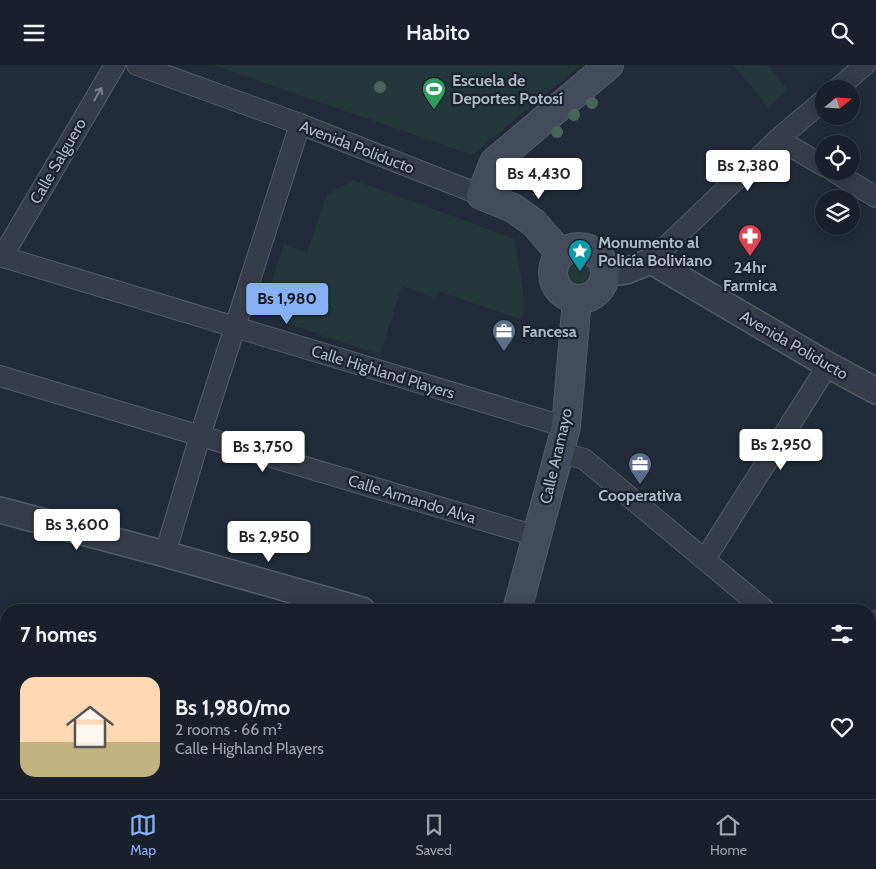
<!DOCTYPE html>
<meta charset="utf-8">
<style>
body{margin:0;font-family:Cabin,sans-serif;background:#232833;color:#f1f3f6;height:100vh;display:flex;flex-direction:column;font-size:19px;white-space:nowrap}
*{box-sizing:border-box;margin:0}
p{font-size:16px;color:#9fa3a9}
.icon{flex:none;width:28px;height:28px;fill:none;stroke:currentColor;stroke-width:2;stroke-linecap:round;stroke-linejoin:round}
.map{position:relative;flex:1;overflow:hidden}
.drawer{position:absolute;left:0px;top:539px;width:876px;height:196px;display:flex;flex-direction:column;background:#1a202b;border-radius:20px 20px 0 0;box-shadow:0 2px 12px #0003,0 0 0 1px #383e47}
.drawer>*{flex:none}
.needle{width:32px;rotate:72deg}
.fabs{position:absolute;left:815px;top:15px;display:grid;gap:10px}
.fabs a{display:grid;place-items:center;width:45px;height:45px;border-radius:50%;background:#1a202b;box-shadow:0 2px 12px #0003,0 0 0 1px #383e47;font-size:25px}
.price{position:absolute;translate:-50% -42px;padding:0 11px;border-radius:5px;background:#fff;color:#222;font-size:16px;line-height:32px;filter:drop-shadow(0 1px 2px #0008)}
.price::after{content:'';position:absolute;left:50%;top:30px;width:15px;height:11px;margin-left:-8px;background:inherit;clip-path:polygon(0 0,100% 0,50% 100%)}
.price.active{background:#87aff4;color:#111}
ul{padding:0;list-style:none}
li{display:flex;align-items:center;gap:15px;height:125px;padding:0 20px}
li+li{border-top:1px solid #383e47}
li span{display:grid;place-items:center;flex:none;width:140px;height:100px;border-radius:15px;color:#555}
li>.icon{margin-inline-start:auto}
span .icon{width:60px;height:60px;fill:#fffc;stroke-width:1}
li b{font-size:21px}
h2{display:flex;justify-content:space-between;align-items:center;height:60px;padding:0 20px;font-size:21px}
header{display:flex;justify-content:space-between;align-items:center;height:65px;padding:0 20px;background:#1a202b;font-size:22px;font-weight:600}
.tabs{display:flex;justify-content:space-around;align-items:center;height:70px;border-top:1px solid #383e47;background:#1a202b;font-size:14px;color:#9fa3a9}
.tabs a{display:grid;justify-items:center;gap:2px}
.tabs .active{color:#87aff4}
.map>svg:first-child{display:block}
.green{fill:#24373a}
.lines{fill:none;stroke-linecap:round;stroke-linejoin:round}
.minor-casing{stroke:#535b67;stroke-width:22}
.tertiary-casing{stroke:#535b67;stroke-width:28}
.secondary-casing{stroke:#535b67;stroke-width:30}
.minor{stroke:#363d49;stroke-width:20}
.tertiary{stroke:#363d49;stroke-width:25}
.secondary{stroke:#444c5c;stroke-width:28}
.rail-casing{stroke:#586170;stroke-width:5.5}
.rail{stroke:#1b222e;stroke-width:4;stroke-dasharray:11;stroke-linecap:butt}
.tree{fill:#486559}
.oneway{stroke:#79818d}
.labels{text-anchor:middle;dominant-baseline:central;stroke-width:4.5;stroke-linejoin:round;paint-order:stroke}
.poi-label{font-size:16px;font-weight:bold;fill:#b0b8c5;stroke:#1b222e;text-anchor:start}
.street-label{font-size:16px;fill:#b0b8c5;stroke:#1b222e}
</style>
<header><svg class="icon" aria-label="menu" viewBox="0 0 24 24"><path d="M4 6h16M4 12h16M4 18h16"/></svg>Habito<svg class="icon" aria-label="search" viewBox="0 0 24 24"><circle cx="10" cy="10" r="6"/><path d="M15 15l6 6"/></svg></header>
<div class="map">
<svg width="876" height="734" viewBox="0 0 876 734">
<rect width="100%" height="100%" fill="#222b39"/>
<g class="green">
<path d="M213 0H581L472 90Z"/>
<path d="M733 0H767L788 25 768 42Z"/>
<path d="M354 115 515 174 525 240 522 255 438 226 436 233 402 221 380 290 284 257 269 224 284 179 307 187 327 129Z"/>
<circle cx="579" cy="207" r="16"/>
</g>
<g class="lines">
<g class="minor-casing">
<g id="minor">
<path d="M137 0 300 59 481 130"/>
<path d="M837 24 865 0"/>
<path d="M778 74 824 101"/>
<path d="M833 106 876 132"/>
<path d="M0 191 566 362"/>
<path d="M2 192 115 0"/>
<path d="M651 196 778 74 824 35"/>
<path d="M0 311 536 471"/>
<path d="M559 387 584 394 765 545"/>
<path d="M165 489 200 371 300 59"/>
<path d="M705 494 828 300"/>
<path d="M870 569 876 556"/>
<path d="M870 632 876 637"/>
<path d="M743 729 749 734"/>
<path d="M795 734 798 729"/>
</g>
</g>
<g class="tertiary-casing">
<g id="tertiary">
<path d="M605 209 626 206 651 196 828 300 876 326"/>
<path d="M0 445 165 489 362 545"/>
</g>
</g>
<g class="secondary-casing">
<g id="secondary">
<circle cx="579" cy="208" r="26"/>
<path d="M561 189 534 158 513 143 481 130 494 97 609 0"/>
<path d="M517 545 566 362 577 234"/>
<path d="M466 734 468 729"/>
</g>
</g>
<use href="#minor" class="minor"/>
<use href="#tertiary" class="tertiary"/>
<use href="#secondary" class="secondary"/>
<g class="rail-casing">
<g id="rail">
<path d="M0 592 6 594"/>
<path d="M509 729 527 734"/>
</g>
</g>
<use href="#rail" class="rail"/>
</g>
<g class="tree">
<circle cx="380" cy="22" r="6"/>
<circle cx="592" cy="38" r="6"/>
<circle cx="574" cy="50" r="6"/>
<circle cx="557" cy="67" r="6"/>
</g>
<defs><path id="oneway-shaft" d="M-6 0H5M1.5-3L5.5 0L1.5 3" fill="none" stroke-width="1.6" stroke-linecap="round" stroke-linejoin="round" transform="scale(1.25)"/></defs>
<use class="oneway" href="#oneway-shaft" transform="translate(98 29) rotate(-60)"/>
<defs>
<g id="stadium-pin" transform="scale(1.25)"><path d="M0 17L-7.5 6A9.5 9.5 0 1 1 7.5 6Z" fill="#2e9e5b" stroke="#1b222e"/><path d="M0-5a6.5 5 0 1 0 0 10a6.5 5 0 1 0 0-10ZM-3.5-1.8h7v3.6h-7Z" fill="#fff"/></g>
<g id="pharmacy-pin" transform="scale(1.25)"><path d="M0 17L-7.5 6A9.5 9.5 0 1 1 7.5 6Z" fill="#e0444e" stroke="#1b222e"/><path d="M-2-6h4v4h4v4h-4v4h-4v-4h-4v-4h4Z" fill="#fff"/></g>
<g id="sight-pin" transform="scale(1.25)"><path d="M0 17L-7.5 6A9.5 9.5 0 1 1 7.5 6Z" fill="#0f9aa8" stroke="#1b222e"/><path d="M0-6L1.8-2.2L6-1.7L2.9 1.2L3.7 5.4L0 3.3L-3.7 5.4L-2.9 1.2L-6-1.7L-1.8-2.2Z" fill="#fff"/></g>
<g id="office-pin" transform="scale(1.25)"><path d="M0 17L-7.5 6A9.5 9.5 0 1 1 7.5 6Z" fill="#5c6f8a" stroke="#1b222e"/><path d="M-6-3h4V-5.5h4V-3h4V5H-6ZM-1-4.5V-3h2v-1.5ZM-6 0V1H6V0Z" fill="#fff"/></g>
</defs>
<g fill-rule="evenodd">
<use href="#stadium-pin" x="434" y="24"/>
<use href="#pharmacy-pin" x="750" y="171"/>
<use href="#sight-pin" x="580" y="186"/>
<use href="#office-pin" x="504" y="266"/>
<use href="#office-pin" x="640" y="399"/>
</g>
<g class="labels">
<g class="poi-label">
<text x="452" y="15">Escuela de<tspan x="452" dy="18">Deportes Potosí</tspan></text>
<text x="598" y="177">Monumento al<tspan x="598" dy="18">Policía Boliviano</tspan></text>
<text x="750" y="202" text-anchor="middle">24hr<tspan x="750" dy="18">Farmica</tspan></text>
<text x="522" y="266">Fancesa</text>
<text x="640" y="430" text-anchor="middle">Cooperativa</text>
</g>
<g class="street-label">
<text transform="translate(357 82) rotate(21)">Avenida Poliducto</text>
<text transform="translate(58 96) rotate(-60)">Calle Salguero</text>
<text transform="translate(794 280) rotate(30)">Avenida Poliducto</text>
<text transform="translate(383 307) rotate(17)">Calle Highland Players</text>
<text transform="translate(556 391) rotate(-77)">Calle Aramayo</text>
<text transform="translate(412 434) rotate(17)">Calle Armando Alva</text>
</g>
</g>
</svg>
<div class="fabs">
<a><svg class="needle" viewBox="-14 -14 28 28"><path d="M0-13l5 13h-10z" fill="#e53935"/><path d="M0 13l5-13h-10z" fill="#9fa3a9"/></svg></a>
<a><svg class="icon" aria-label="locate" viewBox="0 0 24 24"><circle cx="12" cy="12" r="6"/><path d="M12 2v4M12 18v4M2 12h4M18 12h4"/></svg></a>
<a><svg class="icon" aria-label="layers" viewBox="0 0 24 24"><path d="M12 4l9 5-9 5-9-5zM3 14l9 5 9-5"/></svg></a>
</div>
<b class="price" style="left:748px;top:127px">Bs 2,380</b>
<b class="price" style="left:539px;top:135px">Bs 4,430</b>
<b class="price active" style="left:287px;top:260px">Bs 1,980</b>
<b class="price" style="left:781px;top:406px">Bs 2,950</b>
<b class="price" style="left:263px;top:408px">Bs 3,750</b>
<b class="price" style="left:77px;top:486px">Bs 3,600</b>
<b class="price" style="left:269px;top:498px">Bs 2,950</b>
<section class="drawer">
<h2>7 homes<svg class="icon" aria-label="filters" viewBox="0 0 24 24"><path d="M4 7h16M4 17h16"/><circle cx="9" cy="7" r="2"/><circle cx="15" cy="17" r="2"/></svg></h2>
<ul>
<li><span style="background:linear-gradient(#ffd9b3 65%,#c2b280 0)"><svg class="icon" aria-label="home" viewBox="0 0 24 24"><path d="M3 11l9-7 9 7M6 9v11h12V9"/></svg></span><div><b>Bs 1,980/mo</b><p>2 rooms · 66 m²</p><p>Calle Highland Players</p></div><svg class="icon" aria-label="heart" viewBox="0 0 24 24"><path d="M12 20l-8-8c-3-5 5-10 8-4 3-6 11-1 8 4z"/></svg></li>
</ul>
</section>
</div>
<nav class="tabs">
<a class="active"><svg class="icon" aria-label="map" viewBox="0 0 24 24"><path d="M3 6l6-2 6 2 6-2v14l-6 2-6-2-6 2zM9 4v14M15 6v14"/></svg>Map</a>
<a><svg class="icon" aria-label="saved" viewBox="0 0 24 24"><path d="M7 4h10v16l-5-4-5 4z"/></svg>Saved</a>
<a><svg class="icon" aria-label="home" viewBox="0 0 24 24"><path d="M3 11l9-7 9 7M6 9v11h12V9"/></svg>Home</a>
</nav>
